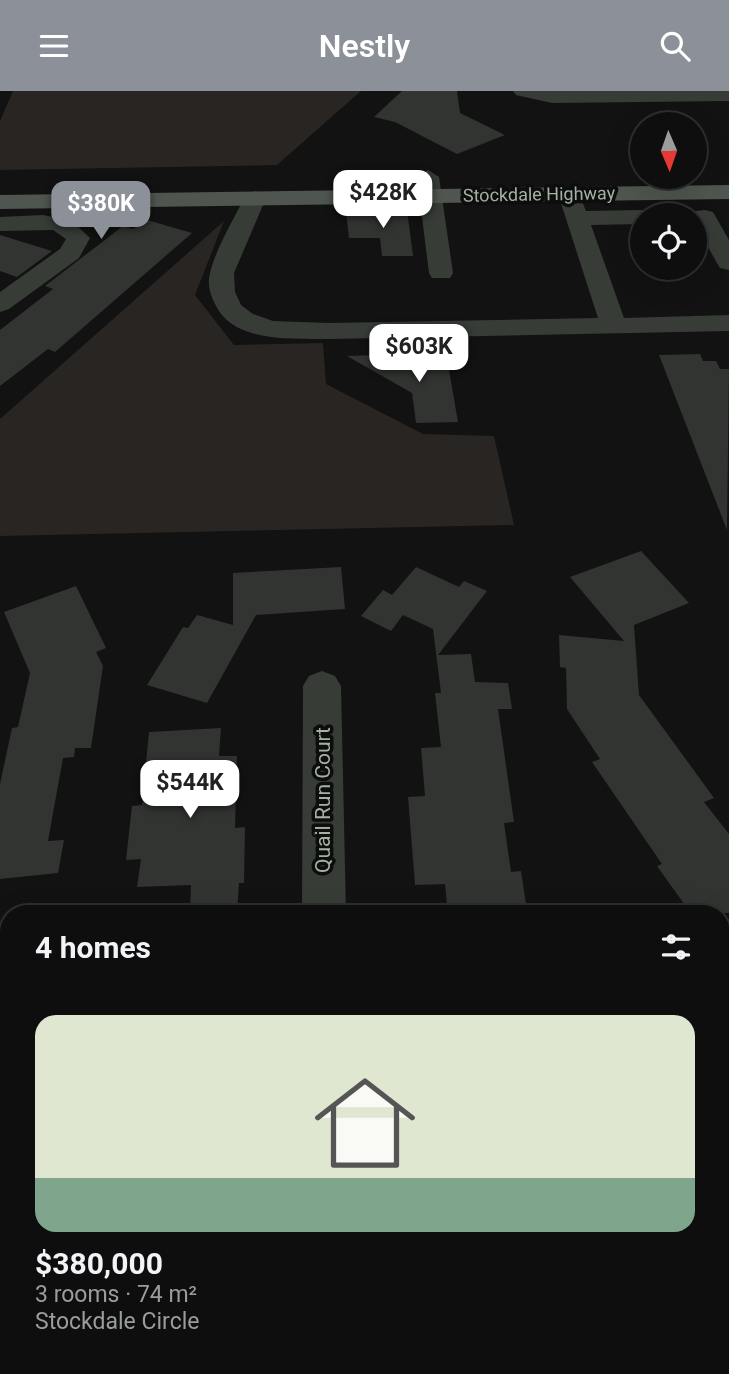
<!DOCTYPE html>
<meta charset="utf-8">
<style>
body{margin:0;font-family:Roboto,sans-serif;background:#1b1c1b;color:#f1f3f6;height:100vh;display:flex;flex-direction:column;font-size:26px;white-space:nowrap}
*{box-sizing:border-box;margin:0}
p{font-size:23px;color:#9a9c9d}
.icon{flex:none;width:38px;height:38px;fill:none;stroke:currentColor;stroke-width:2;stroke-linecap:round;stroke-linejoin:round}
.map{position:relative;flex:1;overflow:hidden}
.sheet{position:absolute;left:0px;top:814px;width:730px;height:471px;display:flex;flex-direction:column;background:#0d0e0d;border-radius:28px 28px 0 0;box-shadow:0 7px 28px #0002,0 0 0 2px #2d2e2e}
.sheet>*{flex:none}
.needle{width:46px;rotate:178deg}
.tools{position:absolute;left:630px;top:21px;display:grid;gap:14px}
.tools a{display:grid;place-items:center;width:77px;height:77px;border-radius:50%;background:#0d0e0d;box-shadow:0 7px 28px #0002,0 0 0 2px #2d2e2e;font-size:35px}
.price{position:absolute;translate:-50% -60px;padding:0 16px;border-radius:14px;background:#fff;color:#222;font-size:23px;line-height:46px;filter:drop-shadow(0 2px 4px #0008)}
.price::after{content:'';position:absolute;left:50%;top:42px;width:21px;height:16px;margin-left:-10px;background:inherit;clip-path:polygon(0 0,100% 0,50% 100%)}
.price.on{background:#8c9099;color:#fff}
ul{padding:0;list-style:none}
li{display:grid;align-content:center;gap:14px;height:371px;padding:0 35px}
li span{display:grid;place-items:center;height:217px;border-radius:21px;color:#555}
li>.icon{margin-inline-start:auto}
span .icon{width:126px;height:126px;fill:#fffc;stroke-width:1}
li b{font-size:30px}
h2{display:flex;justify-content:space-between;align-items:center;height:84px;padding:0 35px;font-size:30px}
header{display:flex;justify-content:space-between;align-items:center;height:91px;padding:0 35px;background:#8c9099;color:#fff;font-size:32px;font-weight:600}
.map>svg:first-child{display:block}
.green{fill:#292522}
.building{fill:#313431}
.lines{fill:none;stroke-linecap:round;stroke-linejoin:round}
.minor{fill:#373c37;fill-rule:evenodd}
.major{fill:#4f554f;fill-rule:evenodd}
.labels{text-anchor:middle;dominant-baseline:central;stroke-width:7;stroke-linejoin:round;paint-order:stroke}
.far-street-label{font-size:18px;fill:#a4b2a3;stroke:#0c0d0c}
.street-label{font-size:21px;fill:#a4b2a3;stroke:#0c0d0c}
</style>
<header><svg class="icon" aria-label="menu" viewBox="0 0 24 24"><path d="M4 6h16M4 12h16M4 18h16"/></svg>Nestly<svg class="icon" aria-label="search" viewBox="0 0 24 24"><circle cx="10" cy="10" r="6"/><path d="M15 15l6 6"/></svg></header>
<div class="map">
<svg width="729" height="1283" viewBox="0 0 729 1283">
<rect width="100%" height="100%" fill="#111211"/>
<g class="green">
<path d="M13 0H361L277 74 0 79V30Z"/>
<path d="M224 130 195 204 234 254 323 252 326 293 423 343 494 345 514 434 0 445V328Z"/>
</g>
<g class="building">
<path d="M402 0H457L460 22 505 44 457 63 395 31 374 26Z"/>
<path d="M407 119 413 165H382L380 147H349L346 121Z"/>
<path d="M147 129 192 142 55 261 48 258 0 295V239L53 198 45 195 123 135 133 138Z"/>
<path d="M0 144 52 160 17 186 0 180Z"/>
<path d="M408 263 421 270 431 264 448 273 458 331 416 332 412 302 347 265Z"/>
<path d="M700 263 703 270H716L720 278H729L727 439 659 264Z"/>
<path d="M641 460 689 512 634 534 639 604 714 707 704 711 729 743V822H699L693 814 687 817 657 775 662 773 592 671 600 668 567 618 566 577 560 576 559 544 624 550 570 486Z"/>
<path d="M341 476 345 518 256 524 207 612 147 594 183 536 188 537 197 524 233 534V482Z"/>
<path d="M416 476 459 496 464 490 487 500 438 564 471 563 475 591 508 592 512 618H498L514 731 504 732 511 781 521 780 526 813 509 814 510 822H448L445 793 415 794 408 706 425 705 421 657 441 656 435 602H441L433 538 403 524 391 540 361 525 383 499 392 504Z"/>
<path d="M76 495 106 557 96 561 103 575 91 657H75L74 666 63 667 48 750 64 749 58 782 0 788V693L12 637 18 636 30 582 4 521Z"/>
<path d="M221 637 219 665H237L235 737 245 736 244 792H239L237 822H190L191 794 137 796 141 768 126 769 132 715 142 714 149 641Z"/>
</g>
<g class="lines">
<g class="minor">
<path d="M513 0H729V10L552 12 516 4Z"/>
<path d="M428 79 439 86 453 182 450 187H432L429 182 417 86Z"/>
<path d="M569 96 577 98 586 120 642 119 652 124H642V133L591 134 624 227 729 224V240L329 248C293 247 233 253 215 213 210 203 207 193 210 182 216 157 233 130 244 107L255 100 266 107 234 182 235 201 241 214 253 223 273 230 329 232 598 227 558 103Z"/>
<path d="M705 119 713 121 729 149V179L720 177 717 172 695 133V124H685L687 121Z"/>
<path d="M43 124 72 130 90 147 79 167 9 218 0 221V201L60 158 66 148 53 139 0 140V126Z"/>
<path d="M322 580 335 585 341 595 346 822H302L303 595 309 585Z"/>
<path d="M729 1110V1164L721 1165V1111Z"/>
<rect x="0" y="1137" width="9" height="54"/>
<path d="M9 1250V1276H43V1283H0V1254Z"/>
</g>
<path class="major" d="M729 94V108L0 118V104Z"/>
</g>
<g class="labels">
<g class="far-street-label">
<text transform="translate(539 103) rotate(-1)">Stockdale Highway</text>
</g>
<g class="street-label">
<text transform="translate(323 709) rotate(-90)">Quail Run Court</text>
</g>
</g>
</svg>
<div class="tools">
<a><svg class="needle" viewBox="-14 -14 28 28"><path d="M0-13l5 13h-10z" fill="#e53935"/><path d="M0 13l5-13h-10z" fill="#9a9c9d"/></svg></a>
<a><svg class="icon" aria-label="locate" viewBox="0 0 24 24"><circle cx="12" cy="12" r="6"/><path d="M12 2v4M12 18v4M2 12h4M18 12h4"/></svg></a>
</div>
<b class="price" style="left:383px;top:139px">$428K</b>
<b class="price on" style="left:101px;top:150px">$380K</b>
<b class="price" style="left:419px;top:293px">$603K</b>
<b class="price" style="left:190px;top:729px">$544K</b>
<section class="sheet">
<h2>4 homes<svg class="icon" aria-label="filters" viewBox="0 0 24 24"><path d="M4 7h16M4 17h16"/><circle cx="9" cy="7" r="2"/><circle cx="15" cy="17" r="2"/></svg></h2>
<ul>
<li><span style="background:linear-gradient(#dfe7d0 75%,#7fa58c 0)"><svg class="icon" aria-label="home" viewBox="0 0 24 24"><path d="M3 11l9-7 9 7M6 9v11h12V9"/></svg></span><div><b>$380,000</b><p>3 rooms · 74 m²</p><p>Stockdale Circle</p></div></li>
</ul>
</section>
</div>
